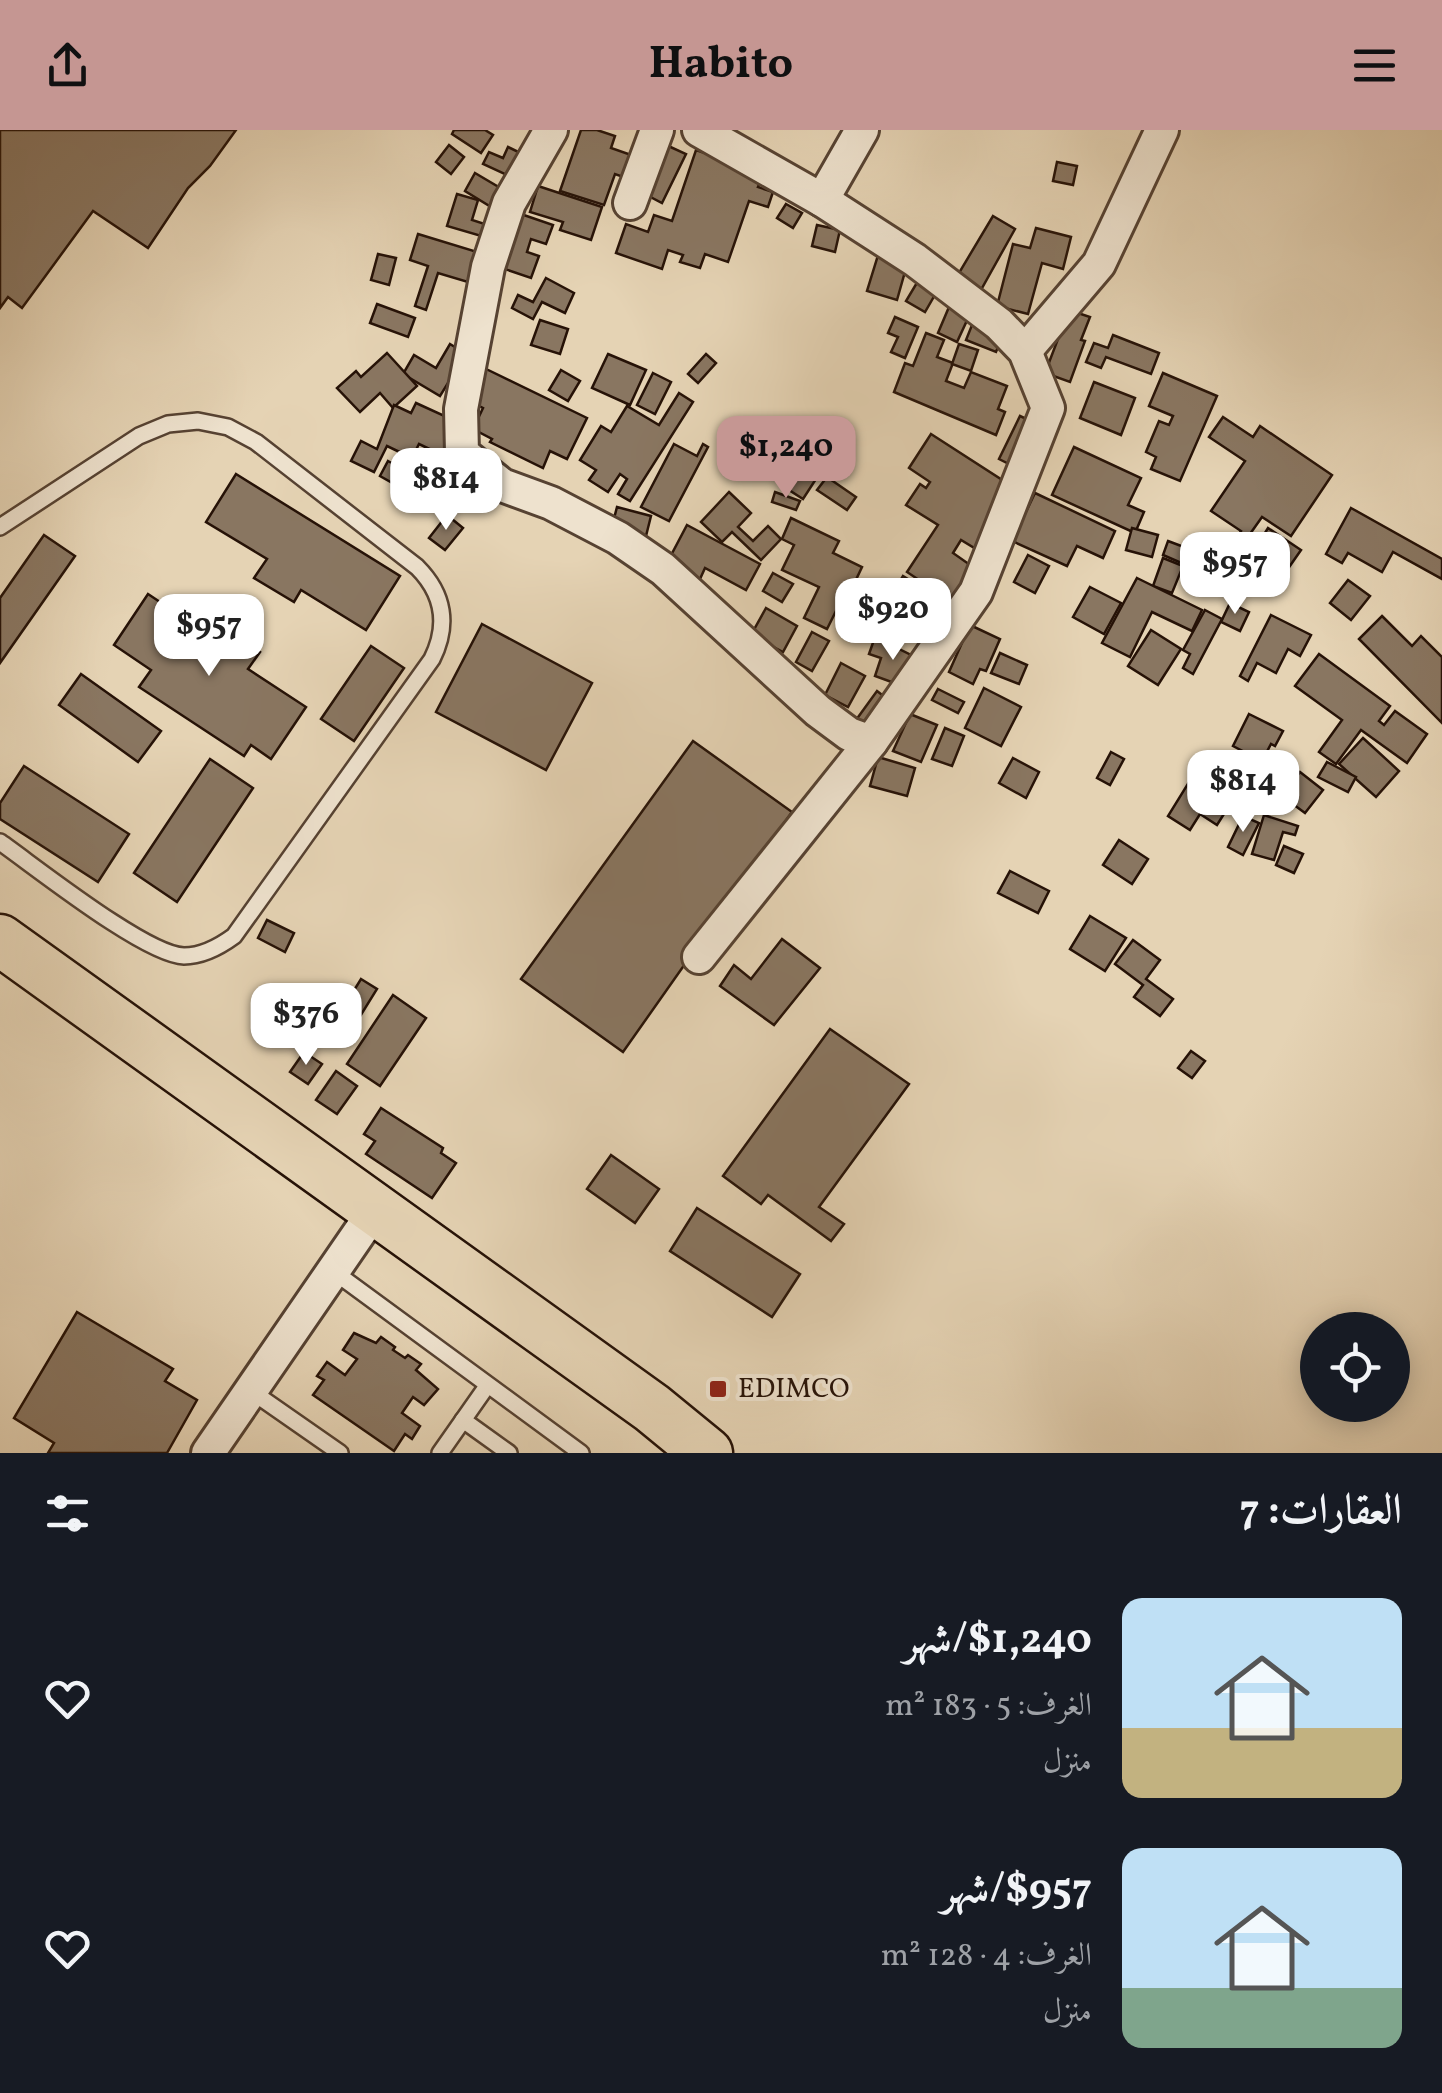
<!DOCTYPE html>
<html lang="ar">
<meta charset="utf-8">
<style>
body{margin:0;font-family:Vollkorn,Amiri,serif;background:#242831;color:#f1f3f6;direction:rtl;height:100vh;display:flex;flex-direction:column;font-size:38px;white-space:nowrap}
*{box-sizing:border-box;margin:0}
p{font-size:32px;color:#9ea1a6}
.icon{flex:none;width:55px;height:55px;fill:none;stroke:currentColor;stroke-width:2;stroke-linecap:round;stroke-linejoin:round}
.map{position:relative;height:1323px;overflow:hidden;direction:ltr}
.drawer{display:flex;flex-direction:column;background:#171b24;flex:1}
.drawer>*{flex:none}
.fabs{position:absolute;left:1300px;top:1182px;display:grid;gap:20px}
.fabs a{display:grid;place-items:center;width:110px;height:110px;border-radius:50%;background:#171b24;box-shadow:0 5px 25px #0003;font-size:50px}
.price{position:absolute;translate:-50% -85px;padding:0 22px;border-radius:20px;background:#fff;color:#222;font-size:32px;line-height:65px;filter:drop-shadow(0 2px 5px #0008)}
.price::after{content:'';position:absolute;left:50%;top:60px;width:30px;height:22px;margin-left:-15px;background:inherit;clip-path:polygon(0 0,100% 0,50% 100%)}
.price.active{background:#c59692;color:#111}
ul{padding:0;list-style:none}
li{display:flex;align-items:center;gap:30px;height:250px;padding:0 40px}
li span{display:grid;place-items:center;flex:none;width:280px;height:200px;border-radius:20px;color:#555}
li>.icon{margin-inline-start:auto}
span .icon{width:120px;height:120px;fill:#fffc;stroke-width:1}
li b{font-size:42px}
h2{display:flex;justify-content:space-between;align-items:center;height:120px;padding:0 40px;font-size:42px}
header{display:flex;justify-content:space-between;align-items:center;height:130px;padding:0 40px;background:#c59692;color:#111;font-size:45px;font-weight:700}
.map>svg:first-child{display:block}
.building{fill:#897661;stroke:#261207;stroke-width:2.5}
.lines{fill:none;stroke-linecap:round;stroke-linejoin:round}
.service-casing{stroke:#564232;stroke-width:20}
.minor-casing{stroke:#564232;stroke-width:38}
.primary-casing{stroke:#261207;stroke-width:55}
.service{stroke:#eee2ce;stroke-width:15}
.minor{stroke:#eee2ce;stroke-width:32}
.primary{stroke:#e5d3b4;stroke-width:50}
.poi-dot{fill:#8f2418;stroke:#eee2ce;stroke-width:4}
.labels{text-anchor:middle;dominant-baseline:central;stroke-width:8;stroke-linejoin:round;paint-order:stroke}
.poi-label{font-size:28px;fill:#261207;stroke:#eee2ce;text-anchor:start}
</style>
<header><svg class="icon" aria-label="menu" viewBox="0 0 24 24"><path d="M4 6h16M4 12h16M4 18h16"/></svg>Habito<svg class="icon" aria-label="share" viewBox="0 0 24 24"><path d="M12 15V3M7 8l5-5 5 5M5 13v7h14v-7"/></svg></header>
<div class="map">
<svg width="1442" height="1323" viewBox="0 0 1442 1323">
<rect width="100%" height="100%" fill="#e5d3b4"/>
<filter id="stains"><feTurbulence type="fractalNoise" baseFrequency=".002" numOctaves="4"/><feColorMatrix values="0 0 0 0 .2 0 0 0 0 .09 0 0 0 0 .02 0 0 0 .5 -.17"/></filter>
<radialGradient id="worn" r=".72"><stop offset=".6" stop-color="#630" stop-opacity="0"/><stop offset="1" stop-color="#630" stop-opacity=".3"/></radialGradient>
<g class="building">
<path d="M0 0H236L210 36 188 58 148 118 93 81 22 178 8 167 0 178Z"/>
<path d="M454 0H485L493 5 481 23 452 4Z"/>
<path d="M581 0H597L615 6 611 18 637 27 629 49 615 44 604 75 560 61Z"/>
<path d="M664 14 686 24 662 73 641 62Z"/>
<path d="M449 15 464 27 451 44 436 32Z"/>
<path d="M508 17 529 27 518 50 483 34 489 22 503 28Z"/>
<path d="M696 20 764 43 758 57 773 62 768 77 749 71 728 132 705 124 700 138 680 132 683 125 668 120 662 139 616 123 626 94 648 102 654 85 672 91Z"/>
<path d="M1057 32 1077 36 1073 55 1053 51Z"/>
<path d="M475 43 507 62 496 80 465 61Z"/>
<path d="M538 56 602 77 591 110 560 100 563 92 530 82Z"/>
<path d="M457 64 478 70 472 90 491 96 488 108 447 96Z"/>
<path d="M786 74 802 83 793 98 777 88Z"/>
<path d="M515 82 553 95 546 114 531 109 527 122 539 126 531 148 496 136Z"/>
<path d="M993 86 1015 99 977 167 953 153Z"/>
<path d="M817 95 840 100 835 122 812 116Z"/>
<path d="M1036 98 1071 107 1063 139 1042 133 1028 184 997 176 1013 114 1030 118Z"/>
<path d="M418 104 487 125 478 155 438 143 426 180 415 176 428 136 410 130Z"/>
<path d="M879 122 908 131 897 170 867 161Z"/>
<path d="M378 124 396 128 389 155 371 150Z"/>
<path d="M921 146 940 156 925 182 906 171Z"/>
<path d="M546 148 574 163 565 183 542 172 533 189 512 178 518 165 533 172Z"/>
<path d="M377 174 415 188 408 207 370 193Z"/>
<path d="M949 177 969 186 957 212 938 203Z"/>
<path d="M1069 180 1090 187 1081 210 1085 211 1070 252 1045 243Z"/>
<path d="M895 187 918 197 905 228 891 222 898 207 888 203Z"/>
<path d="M540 190 568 199 560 224 531 215Z"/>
<path d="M972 195 1002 207 996 222 966 210Z"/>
<path d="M926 203 944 210 937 227 953 233 946 251 964 258 971 242 1007 256 998 279 1005 282 996 305 894 262 905 233 913 236Z"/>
<path d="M1113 205 1159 223 1151 244 1106 227 1101 238 1086 232 1094 213 1108 218Z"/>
<path d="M450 214 466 224 440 266 403 244 414 225 436 238Z"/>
<path d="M959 214 978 220 971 241 952 234Z"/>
<path d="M387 223 417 256 393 278 380 263 360 282 337 258 356 241 361 247Z"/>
<path d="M608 224 646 240 630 275 592 258Z"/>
<path d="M706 224 716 233 698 253 688 244Z"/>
<path d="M480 236 587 288 567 329 550 321 543 338 490 312 492 309 473 299 483 278 464 268Z"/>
<path d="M561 240 580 251 568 271 549 260Z"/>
<path d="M653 243 671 252 655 284 637 275Z"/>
<path d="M1163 243 1217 266 1180 351 1151 339 1156 327 1146 322 1159 291 1169 295 1173 286 1149 276Z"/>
<path d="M1094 252 1135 268 1121 305 1080 288Z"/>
<path d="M679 263 693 272 630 371 618 364 627 349 620 344 608 362 589 350 596 340 580 330 601 296 611 302 627 276 659 295Z"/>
<path d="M416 273 460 293 444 326 419 314 412 328 387 316 374 342 351 331 361 311 377 319 394 275 411 283Z"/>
<path d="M1020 286 1035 293 1015 337 999 329Z"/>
<path d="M1223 287 1253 307 1260 296 1332 345 1291 406 1262 387 1250 404 1260 411 1268 398 1301 420 1285 443 1265 429 1259 438 1230 419 1241 401 1211 381 1245 331 1209 307Z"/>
<path d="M931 304 1013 357 976 419 961 410 953 423 973 437 948 474 929 461 931 458 907 442 938 395 906 375 920 354 926 358 930 352 909 338Z"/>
<path d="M674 314 697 326 703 314 708 317 669 391 641 377Z"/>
<path d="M1074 317 1141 348 1128 375 1144 382 1135 403 1052 365Z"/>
<path d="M811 318 829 329 803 369 786 358Z"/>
<path d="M388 331 404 340 396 355 380 346Z"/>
<path d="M440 337 470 355 455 382 424 364Z"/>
<path d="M236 344 400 446 366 500 301 460 294 472 254 448 267 429 206 392Z"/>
<path d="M827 347 856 367 847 380 817 360Z"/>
<path d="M729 362 751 383 738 397 753 411 768 396 781 409 761 430 732 402 722 412 701 392Z"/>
<path d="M775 362 800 371 796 380 772 372Z"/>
<path d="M1035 363 1115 401 1103 428 1077 416 1067 436 1012 411Z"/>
<path d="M617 377 651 386 645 410 611 400Z"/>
<path d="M1351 378 1442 429V449L1393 422 1382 442 1348 423 1342 433 1326 424Z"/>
<path d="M447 385 463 398 445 420 429 408Z"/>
<path d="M791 388 839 411 833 423 862 437 844 475 840 473 827 499 804 488 819 457 782 440 794 415 782 409Z"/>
<path d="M687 395 760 434 746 460 705 438 700 449 668 431Z"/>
<path d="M1132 398 1158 405 1152 427 1126 420Z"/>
<path d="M44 405 75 426 0 533V468Z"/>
<path d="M1168 411 1192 420 1186 435 1163 425Z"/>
<path d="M1028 425 1049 436 1035 463 1014 452Z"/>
<path d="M1163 428 1183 436 1172 463 1153 456Z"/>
<path d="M773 443 793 454 782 472 763 461Z"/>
<path d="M903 446 931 463 910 498 882 481Z"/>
<path d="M1137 448 1202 480 1192 501 1152 482 1130 527 1102 513Z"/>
<path d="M1348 450 1370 466 1351 490 1330 473Z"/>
<path d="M1090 457 1121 473 1104 504 1073 487Z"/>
<path d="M148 464 208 504 215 492 260 522 248 539 306 577 271 629 251 615 244 626 139 557 151 540 114 515Z"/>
<path d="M1230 473 1249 482 1240 501 1221 492Z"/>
<path d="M766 478 797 496 783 522 751 505Z"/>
<path d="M1205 480 1222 489 1193 544 1183 538 1190 524 1183 520Z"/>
<path d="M1271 485 1311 505 1300 526 1288 519 1276 543 1257 533 1248 551 1240 546Z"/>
<path d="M1382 486 1412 516 1421 506 1442 527V593L1359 509Z"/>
<path d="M482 494 592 553 546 640 436 582Z"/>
<path d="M970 495 1000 509 986 541 980 539 973 554 949 542Z"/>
<path d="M1151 500 1181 519 1158 555 1128 536Z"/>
<path d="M812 502 829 511 812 541 796 532Z"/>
<path d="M875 507 915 527 908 558 875 546 881 528 869 524Z"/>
<path d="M371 516 404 538 354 611 321 589Z"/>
<path d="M1000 523 1027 535 1019 554 991 543Z"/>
<path d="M1319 524 1390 576 1379 591 1384 595 1395 581 1427 604 1407 633 1361 600 1336 634 1319 622 1342 590 1295 556Z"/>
<path d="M841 533 865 546 848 577 825 565Z"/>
<path d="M81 544 161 601 138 632 59 575Z"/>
<path d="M984 558 1021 577 1001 616 965 598Z"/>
<path d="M938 559 964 572 958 583 932 570Z"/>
<path d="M877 561 890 571 870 600 856 590Z"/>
<path d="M910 584 937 595 921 632 893 621Z"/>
<path d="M1249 584 1283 601 1275 616 1271 614 1262 631 1233 616Z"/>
<path d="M945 598 964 606 952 636 932 629Z"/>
<path d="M1363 608 1399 641 1376 667 1339 634Z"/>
<path d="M693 611 792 682 623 922 521 849Z"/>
<path d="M1111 622 1124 629 1110 655 1097 648Z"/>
<path d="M1207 623 1233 640 1240 629 1253 638 1217 695 1200 684 1190 700 1168 686Z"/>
<path d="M878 627 915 638 907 666 870 656Z"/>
<path d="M1013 628 1039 642 1026 668 999 653Z"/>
<path d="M210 629 253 658 177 772 134 743Z"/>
<path d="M1327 632 1356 647 1348 662 1318 647Z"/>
<path d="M24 636 129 704 98 752 0 689V673Z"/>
<path d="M1256 640 1284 659 1271 680 1242 660Z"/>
<path d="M1300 642 1323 660 1305 683 1282 666Z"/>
<path d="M1264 685 1298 696 1295 705 1283 702 1274 730 1252 724Z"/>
<path d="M1243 686 1259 693 1243 725 1228 717Z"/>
<path d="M1119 710 1148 729 1132 754 1103 735Z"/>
<path d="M1284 716 1303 724 1294 743 1276 735Z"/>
<path d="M1010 741 1049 761 1038 783 998 763Z"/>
<path d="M1090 786 1126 808 1105 841 1070 819Z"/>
<path d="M267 790 294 803 285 822 258 808Z"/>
<path d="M782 809 820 838 774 895 720 856 734 835 751 849Z"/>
<path d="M1133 810 1160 830 1146 849 1173 869 1160 886 1134 867 1143 855 1115 834Z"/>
<path d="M361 849 377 859 359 888 343 878Z"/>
<path d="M393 865 426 888 380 956 347 934Z"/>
<path d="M830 899 909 954 819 1077 844 1094 831 1111 768 1065 761 1074 723 1046Z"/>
<path d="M1191 921 1205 931 1192 948 1178 938Z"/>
<path d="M304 922 322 934 308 954 290 942Z"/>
<path d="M336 941 357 956 337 984 316 970Z"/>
<path d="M381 978 443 1018 441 1023 456 1033 432 1068 366 1024 375 1011 364 1004Z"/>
<path d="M611 1025 659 1059 635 1093 587 1059Z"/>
<path d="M697 1078 800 1144 772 1187 670 1121Z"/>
<path d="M77 1182 173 1239 165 1251 197 1270 167 1323H48L54 1313 14 1288Z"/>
<path d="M354 1203 376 1213 381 1207 395 1217 393 1220 405 1228 408 1225 421 1234 416 1240 438 1259 424 1275 413 1267 402 1283 420 1296 412 1309 405 1304 394 1321 313 1265 324 1250 317 1246 327 1232 345 1245 357 1229 343 1220Z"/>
</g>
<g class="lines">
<g class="service-casing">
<g id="service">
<path d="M0 397 139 306 168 294 198 291 228 297 256 312 417 437C444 464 449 495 432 529L234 806C219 817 203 826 184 826 146 825 37 738 0 712"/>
<path d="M333 1141 581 1323"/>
<path d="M251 1261 340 1323"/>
<path d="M463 1290 509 1323"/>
<path d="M440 1323 487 1256"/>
</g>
</g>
<g class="minor-casing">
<g id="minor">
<path d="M551 0 509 73 488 137 461 279 462 323 502 355 551 373 618 408 663 439 818 581 849 604 871 612 976 462 1048 278 1025 221 999 194 915 130 822 70 699 0"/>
<path d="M822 70 862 0"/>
<path d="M630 73 657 0"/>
<path d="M1025 221 1099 134 1162 0"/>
<path d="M699 827 871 612"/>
<path d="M208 1323 375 1080"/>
</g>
</g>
<g class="primary-casing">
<path id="primary" d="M0 810 652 1278 707 1323"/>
</g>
<use href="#service" class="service"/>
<use href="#minor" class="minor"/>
<use href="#primary" class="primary"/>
</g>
<rect class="poi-dot" x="708" y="1249" width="20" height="20" rx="5"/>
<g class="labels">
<g class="poi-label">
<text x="738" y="1259">EDIMCO</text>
</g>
</g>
<rect width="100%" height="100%" filter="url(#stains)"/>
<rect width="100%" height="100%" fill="url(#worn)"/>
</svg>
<div class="fabs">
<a><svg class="icon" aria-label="locate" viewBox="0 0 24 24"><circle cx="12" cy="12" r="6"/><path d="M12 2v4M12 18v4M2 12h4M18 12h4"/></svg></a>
</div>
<b class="price active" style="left:786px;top:371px">$1,240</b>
<b class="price" style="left:446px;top:403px">$814</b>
<b class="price" style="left:1235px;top:487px">$957</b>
<b class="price" style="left:893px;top:533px">$920</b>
<b class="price" style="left:209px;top:549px">$957</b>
<b class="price" style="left:1243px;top:705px">$814</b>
<b class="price" style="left:306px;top:938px">$376</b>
</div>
<section class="drawer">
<h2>العقارات: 7<svg class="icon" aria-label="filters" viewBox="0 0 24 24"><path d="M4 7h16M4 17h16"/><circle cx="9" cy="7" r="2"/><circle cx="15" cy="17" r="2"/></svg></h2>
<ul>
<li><span style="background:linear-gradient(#bfe0f5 65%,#c2b280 0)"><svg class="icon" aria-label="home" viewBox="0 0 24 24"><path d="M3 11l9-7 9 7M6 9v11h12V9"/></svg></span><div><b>$1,240/شهر</b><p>الغرف: 5 · 183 m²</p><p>منزل</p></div><svg class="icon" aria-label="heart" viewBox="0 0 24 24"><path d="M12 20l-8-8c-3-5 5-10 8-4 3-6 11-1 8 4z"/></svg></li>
<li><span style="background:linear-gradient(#bfe0f5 70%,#7fa58c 0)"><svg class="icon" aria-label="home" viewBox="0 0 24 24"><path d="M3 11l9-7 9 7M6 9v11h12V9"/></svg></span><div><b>$957/شهر</b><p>الغرف: 4 · 128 m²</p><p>منزل</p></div><svg class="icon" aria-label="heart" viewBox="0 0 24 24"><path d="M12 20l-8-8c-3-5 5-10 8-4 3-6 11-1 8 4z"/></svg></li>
</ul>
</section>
